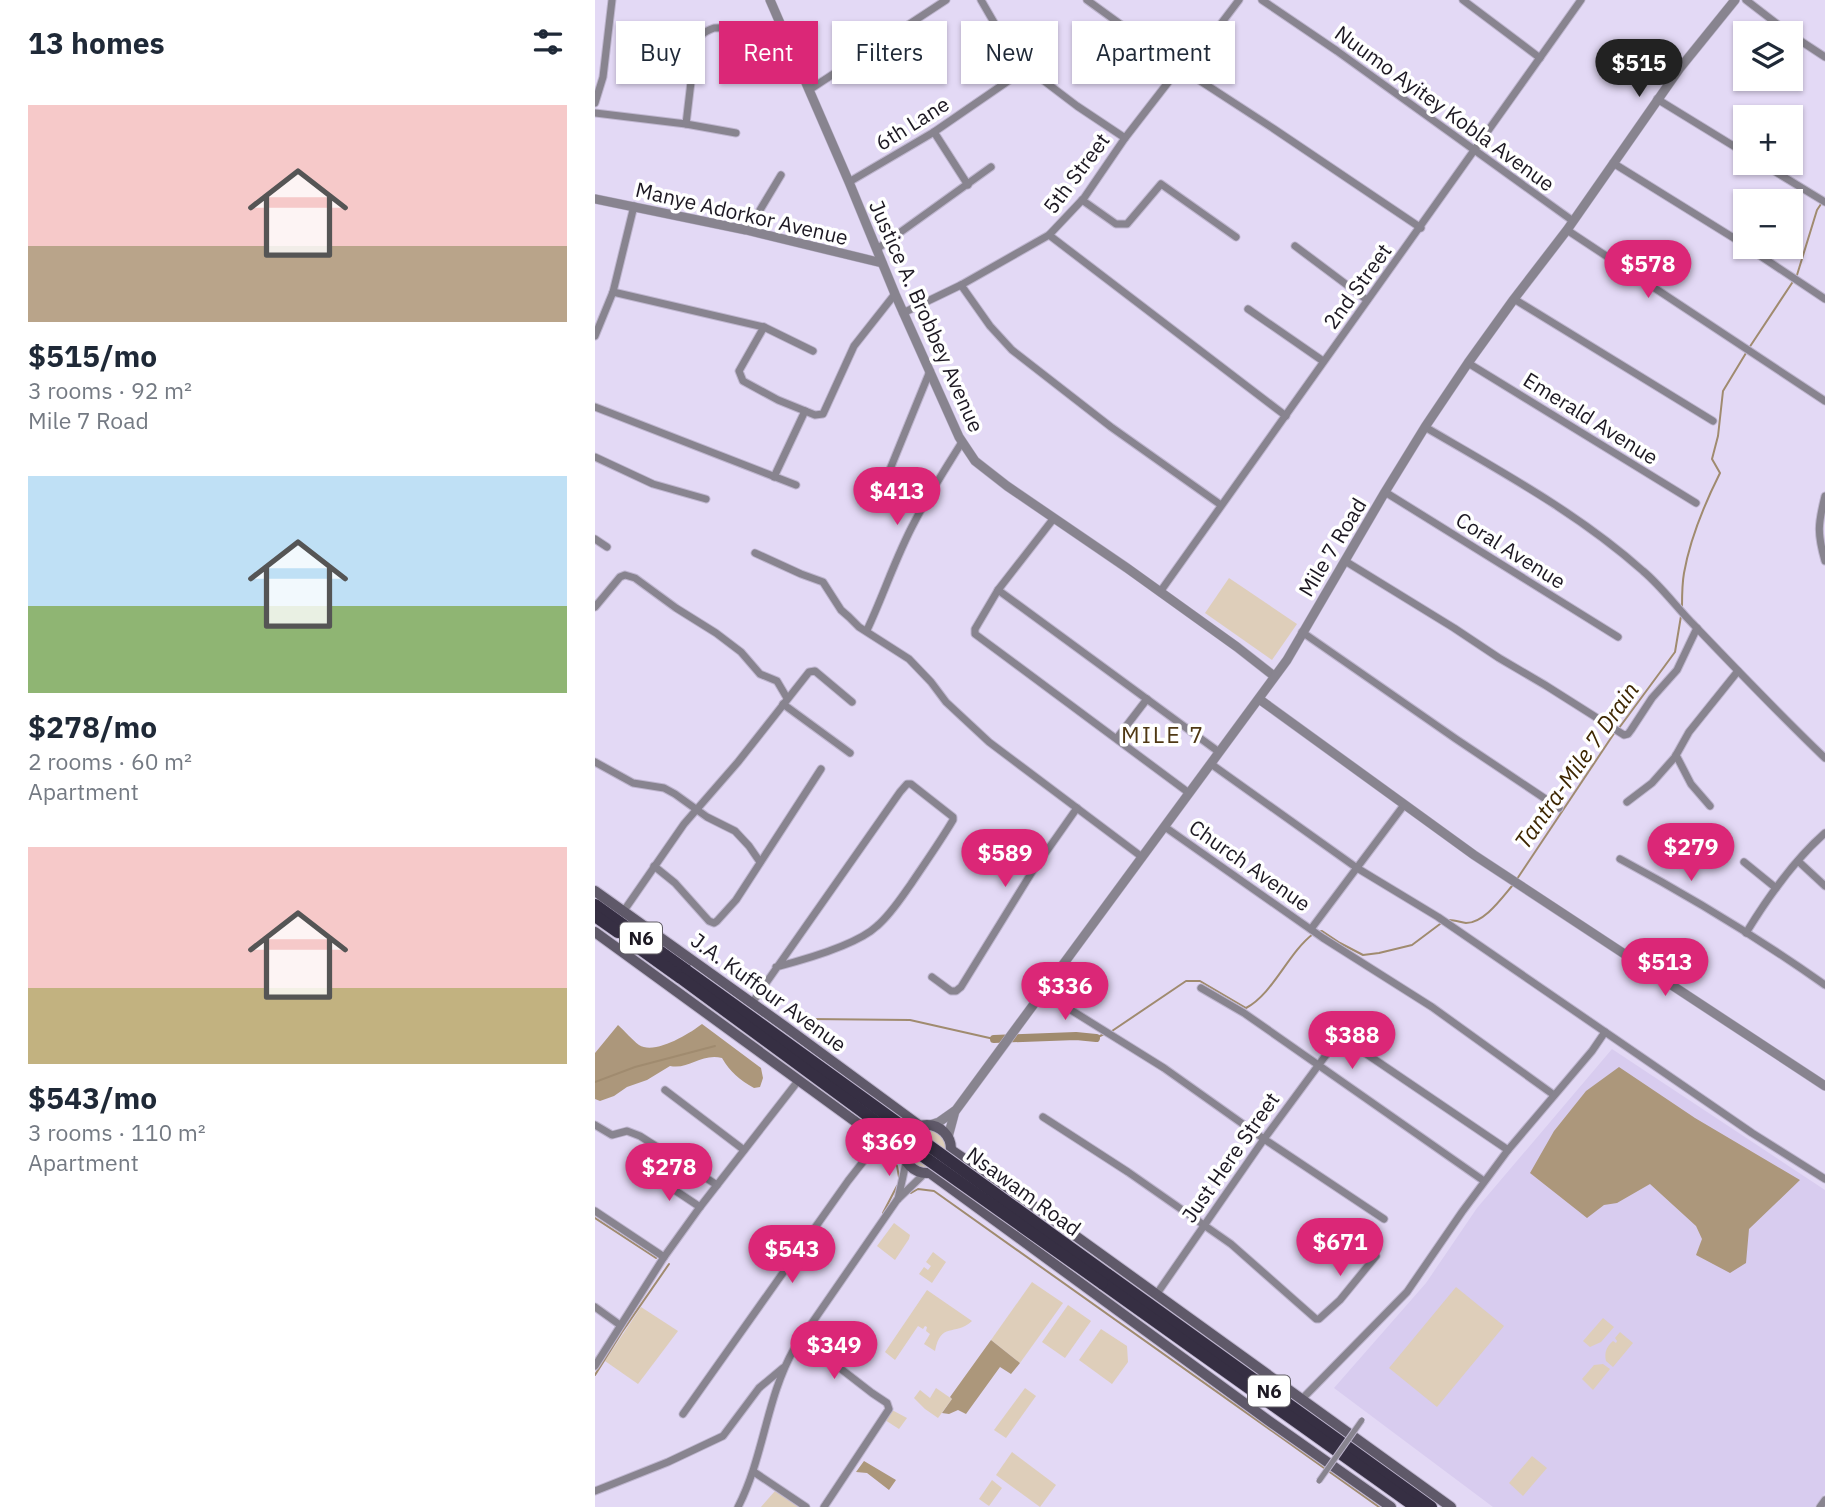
<!DOCTYPE html>
<meta charset="utf-8">
<style>
body{margin:0;font-family:"IBM Plex Sans",sans-serif;background:#f2f2f3;color:#1f2937;height:100vh;display:flex;flex-direction:column;font-size:26px;white-space:nowrap}
*{box-sizing:border-box;margin:0}
p{font-size:23px;color:#747a83}
.icon{flex:none;width:38px;height:38px;fill:none;stroke:currentColor;stroke-width:2;stroke-linecap:round;stroke-linejoin:round}
.map{position:relative;flex:1;overflow:hidden}
.details{display:flex;flex-direction:column;background:#fff;width:595px}
.details>*{flex:none}
.guide{position:absolute;left:21px;top:21px;width:665px;height:63px;display:flex;gap:14px}
.controls{position:absolute;left:1138px;top:21px;display:grid;gap:14px}
.controls a{display:grid;place-items:center;width:70px;height:70px;border-radius:0px;background:#fff;box-shadow:0 2px 5px #0004;font-size:35px}
.price{position:absolute;translate:-50% -60px;padding:0 16px;border-radius:24px;background:#db2777;color:#fff;font-size:23px;line-height:46px;filter:drop-shadow(0 2px 4px #0008)}
.price::after{content:'';position:absolute;left:50%;top:42px;width:21px;height:16px;margin-left:-10px;background:inherit;clip-path:polygon(0 0,100% 0,50% 100%)}
.price.on{background:#222;color:#fff}
ul{padding:0;list-style:none}
li{display:grid;align-content:center;gap:14px;height:371px;padding:0 28px}
li span{display:grid;place-items:center;height:217px;border-radius:0px;color:#555}
li>.icon{margin-inline-start:auto}
span .icon{width:126px;height:126px;fill:#fffc;stroke-width:1}
li b{font-size:30px}
h2{display:flex;justify-content:space-between;align-items:center;height:84px;padding:0 28px;font-size:30px}
.tag{padding:0 24px;border-radius:0px;background:#fff;box-shadow:0 2px 5px #0004;font-size:24px;line-height:63px}
.tag.on{background:#db2777;color:#fff}
main{display:flex;flex:1;min-height:0}
.map>svg:first-child{display:block}
.built{fill:#d8ccef}
.green{fill:#deceba}
.forest{fill:#ac977b}
.lines{fill:none;stroke-linecap:round;stroke-linejoin:round}
.stream{stroke:#a08b6f;stroke-width:2}
.canal{stroke:#a08b6f;stroke-width:8}
.minor-casing{stroke:#bfb6cf;stroke-width:9}
.tertiary-casing{stroke:#bfb6cf;stroke-width:10}
.secondary-casing{stroke:#bfb6cf;stroke-width:12}
.trunk-casing{stroke:#bfb6cf;stroke-width:14}
.minor{stroke:#88848f;stroke-width:7}
.tertiary{stroke:#88848f;stroke-width:9}
.secondary{stroke:#5f5969;stroke-width:10}
.trunk{stroke:#362f43;stroke-width:12}
.pedestrian-bridge-casing{stroke:#bfb6cf;stroke-width:7;stroke-linecap:butt}
.trunk-bridge-casing{stroke:#bfb6cf;stroke-width:14;stroke-linecap:butt}
.pedestrian-bridge{stroke:#88848f;stroke-width:5}
.trunk-bridge{stroke:#362f43;stroke-width:12}
.labels{text-anchor:middle;dominant-baseline:central;stroke-width:7;stroke-linejoin:round;paint-order:stroke}
.shield{fill:#fff;stroke:#605d64;stroke-width:2}
.shield-label{font-size:19px;font-weight:bold;fill:#1c1822}
.street-label{font-size:21px;fill:#1c1822;stroke:#fff}
.neighbourhood-label{font-size:23px;letter-spacing:2px;fill:#4f3814;stroke:#fff}
.water-label{font-size:23px;font-style:italic;fill:#3d2600;stroke:#fff}
</style>
<main>
<section class="details">
<h2>13 homes<svg class="icon" aria-label="filters" viewBox="0 0 24 24"><path d="M4 7h16M4 17h16"/><circle cx="9" cy="7" r="2"/><circle cx="15" cy="17" r="2"/></svg></h2>
<ul>
<li><span style="background:linear-gradient(#f6c9c9 65%,#b9a48a 0)"><svg class="icon" aria-label="home" viewBox="0 0 24 24"><path d="M3 11l9-7 9 7M6 9v11h12V9"/></svg></span><div><b>$515/mo</b><p>3 rooms · 92 m²</p><p>Mile 7 Road</p></div></li>
<li><span style="background:linear-gradient(#bfe0f5 60%,#8fb573 0)"><svg class="icon" aria-label="home" viewBox="0 0 24 24"><path d="M3 11l9-7 9 7M6 9v11h12V9"/></svg></span><div><b>$278/mo</b><p>2 rooms · 60 m²</p><p>Apartment</p></div></li>
<li><span style="background:linear-gradient(#f6c9c9 65%,#c2b280 0)"><svg class="icon" aria-label="home" viewBox="0 0 24 24"><path d="M3 11l9-7 9 7M6 9v11h12V9"/></svg></span><div><b>$543/mo</b><p>3 rooms · 110 m²</p><p>Apartment</p></div></li>
</ul>
</section>
<div class="map">
<svg width="1230" height="1507" viewBox="0 0 1230 1507">
<rect width="100%" height="100%" fill="#e3d9f5"/>
<path class="built" d="M1017 1049 1230 1190V1493L1220 1507H898L739 1388 831 1283 882 1208Z"/>
<g class="green">
<path d="M634 578 702 624 677 660 610 613Z"/>
<circle cx="332" cy="1149" r="19"/>
<path d="M299 1223 315 1235 314 1239 300 1260 282 1246Z"/>
<path d="M338 1252 351 1262 337 1283 324 1274 329 1267 333 1270 336 1266 331 1262Z"/>
<path d="M437 1282 468 1303 425 1363 396 1340Z"/>
<path d="M861 1287 909 1326 842 1407 794 1368Z"/>
<path d="M332 1290 377 1321C359 1337 346 1321 340 1351L329 1344 335 1334 331 1331 332 1327 330 1326 328 1329 323 1326 300 1360 290 1352Z"/>
<path d="M473 1305 496 1321 470 1358 447 1342Z"/>
<path d="M46 1307 83 1331 43 1384 10 1361Z"/>
<path d="M1008 1318 1019 1327 1006 1342 995 1347 988 1341Z"/>
<path d="M506 1329 532 1346 533 1362 517 1384 484 1360Z"/>
<path d="M1025 1332 1038 1343 1018 1367 1011 1361C1009 1352 1012 1346 1018 1341L1021 1343 1022 1341 1020 1338Z"/>
<path d="M1008 1364 1015 1369 998 1390 987 1379 999 1365Z"/>
<path d="M341 1388 357 1399 343 1418 330 1409 319 1398 325 1390 335 1398Z"/>
<path d="M430 1388 441 1396 411 1438 399 1430Z"/>
<path d="M297 1410 312 1418 304 1429 290 1420Z"/>
<path d="M417 1452 461 1485 445 1507 401 1475Z"/>
<path d="M937 1456 952 1468 928 1496 914 1483Z"/>
<path d="M397 1480 407 1488 394 1506 384 1499Z"/>
<path d="M180 1491 202 1506 203 1507H166Z"/>
</g>
<g class="forest">
<path d="M107 1024 166 1068 168 1078 165 1087 159 1088C145 1080 135 1072 127 1058 106 1053 94 1070 75 1066L52 1080 32 1087 19 1096 5 1101 0 1099V1053L23 1025C30 1031 37 1040 44 1045 60 1055 94 1034 107 1024Z"/>
<path d="M1024 1067 1100 1118 1205 1180 1154 1229 1151 1263 1135 1273 1101 1255 1107 1239 1101 1226 1055 1184 1022 1203 1009 1205 992 1218 935 1173 959 1131 991 1091Z"/>
<path d="M396 1340 425 1363 416 1374 405 1367 371 1414 363 1410 354 1414 347 1413 357 1399 355 1397Z"/>
<path d="M269 1461 301 1480 294 1490 272 1473 261 1472Z"/>
</g>
<g class="lines">
<g class="stream">
<path d="M1202 275 1222 210 1226 204"/>
<path d="M1154 348 1199 280"/>
<path d="M1087 607C1087 596 1087 584 1089 573 1095 539 1109 505 1125 473L1117 459 1123 436 1128 391 1151 353"/>
<path d="M1024 728 1080 652 1086 616"/>
<path d="M922 879 1020 732"/>
<path d="M854 920C860 920 865 922 871 923 889 923 906 899 917 886"/>
<path d="M723 932 727 931 745 943 768 955 784 953 817 945 845 924"/>
<path d="M214 1019 315 1020 399 1039"/>
<path d="M517 1031 591 981H605L651 1008C678 994 693 953 718 934"/>
<path d="M501 1038 509 1034"/>
<path d="M0 1082 40 1067 120 1046"/>
<path d="M292 1151 302 1166 304 1177"/>
<path d="M316 1193 323 1189 339 1191 784 1507"/>
<path d="M288 1213 302 1186"/>
<path d="M0 1218 61 1258"/>
<path d="M0 1375 27 1332 74 1264"/>
</g>
<path class="canal" d="M399 1039 481 1036 501 1038"/>
<g class="minor-casing">
<g id="minor">
<path d="M386 0 408 38 432 68 482 106 530 138"/>
<path d="M492 0 590 71 679 129 826 228"/>
<path d="M667 0 742 51 978 221"/>
<path d="M868 0 945 58"/>
<path d="M1151 0 1194 33"/>
<path d="M301 32 329 72"/>
<path d="M1195 34 1230 57"/>
<path d="M590 71 644 0"/>
<path d="M214 90 351 0"/>
<path d="M1062 99 1150 153"/>
<path d="M0 103 8 77 17 0"/>
<path d="M0 113 91 124 141 133"/>
<path d="M91 124 100 48C103 36 108 32 119 28L186 26"/>
<path d="M339 132 373 185"/>
<path d="M1018 163 1150 245"/>
<path d="M1166 163 1230 202"/>
<path d="M254 182 339 132 432 68"/>
<path d="M487 200 521 224H532L566 184 641 237"/>
<path d="M153 230 186 175"/>
<path d="M972 230 1230 401"/>
<path d="M454 235 691 416"/>
<path d="M700 246 772 300"/>
<path d="M1152 247 1230 299"/>
<path d="M282 249 396 167"/>
<path d="M366 285 395 326 417 350 516 427 626 505"/>
<path d="M18 292 169 327 218 351"/>
<path d="M919 299 1118 421"/>
<path d="M653 309 728 361"/>
<path d="M308 313 366 285 454 235 489 198 530 138 585 67"/>
<path d="M169 327 144 371 148 381 183 400 220 415 228 414 259 346 300 294"/>
<path d="M0 336 18 292 39 206"/>
<path d="M873 363 1101 503"/>
<path d="M0 407 201 485"/>
<path d="M830 427C905 471 983 513 1048 571 1067 587 1082 608 1099 625 1142 670 1185 715 1230 758"/>
<path d="M0 457 58 484 111 499"/>
<path d="M179 477 210 411"/>
<path d="M291 479 335 371"/>
<path d="M790 492 1023 637"/>
<path d="M1230 496C1223 524 1222 533 1230 561"/>
<path d="M459 518 403 590 380 629V634L594 793"/>
<path d="M0 539 12 547"/>
<path d="M160 553 206 574 228 582 246 610 254 617 264 627 314 659 336 682 351 702 394 742 547 857"/>
<path d="M750 561 859 628 904 658 950 685 1029 735 1033 734 1036 730 1057 698 1082 670 1102 628"/>
<path d="M403 590 624 752"/>
<path d="M565 592C704 394 847 198 986 0"/>
<path d="M0 607 25 577 30 575 40 578 81 608 121 633 146 652 165 674 182 681 192 698"/>
<path d="M272 630C289 594 301 556 320 521 334 494 351 468 367 442"/>
<path d="M707 632 861 739 964 808"/>
<path d="M188 704 255 753"/>
<path d="M522 738 552 699"/>
<path d="M1081 755 1096 784 1115 806"/>
<path d="M0 762 38 783 69 788 80 794 112 817 140 831 154 846 165 862"/>
<path d="M616 764 762 868 843 917 1157 1133 1230 1179"/>
<path d="M1032 802 1057 783 1080 757 1094 732 1143 671"/>
<path d="M570 827 728 938 837 1007 959 1095"/>
<path d="M1025 859C1096 897 1165 939 1230 985"/>
<path d="M1203 861 1230 886"/>
<path d="M1149 862 1181 888"/>
<path d="M59 866 80 883 114 921 119 923 122 921 141 900 226 769"/>
<path d="M28 912 89 824 143 762 214 672 220 671 257 702"/>
<path d="M716 929 809 805"/>
<path d="M1151 933C1173 897 1198 861 1230 833"/>
<path d="M337 977 356 991H361L366 987 437 872 482 808"/>
<path d="M606 988 649 1013 889 1181"/>
<path d="M447 992 569 1068 669 1139 789 1219"/>
<path d="M157 1003 305 792 312 784H316L358 817V820C345 842 330 863 316 884 306 898 296 914 282 926 262 945 208 960 181 967"/>
<path d="M70 1090 149 1150"/>
<path d="M448 1117 533 1172 636 1244 721 1319H724L745 1300 781 1256"/>
<path d="M0 1125 17 1135 32 1131 45 1136 122 1185"/>
<path d="M60 1177 105 1207"/>
<path d="M303 1199 311 1163"/>
<path d="M0 1211 69 1257"/>
<path d="M561 1295 669 1139 745 1036 913 1150"/>
<path d="M0 1307 25 1325"/>
<path d="M206 1338 277 1393 292 1403 294 1409 229 1507"/>
<path d="M0 1366 69 1257 105 1207 203 1081"/>
<path d="M706 1400 812 1292 867 1212 913 1150 997 1051 1010 1032"/>
<path d="M88 1414 253 1181 285 1140"/>
<path d="M159 1472 211 1507"/>
<path d="M0 1491 73 1462 128 1436 164 1388 188 1368"/>
<path d="M143 1507C169 1457 171 1398 199 1349L302 1200 329 1174"/>
<path d="M1225 1507 1230 1500"/>
</g>
</g>
<g class="tertiary-casing">
<g id="tertiary">
<path d="M175 0 254 182 300 294 364 437 380 461 412 486 532 568 642 647 679 676"/>
<path d="M0 199 151 230 287 263"/>
<path d="M664 699 879 855 1230 1086"/>
<path d="M335 1125 344 1122 361 1110 692 660 790 492 830 427 873 363 919 299 972 230 1085 68 1140 0"/>
<path d="M353 1137 360 1111"/>
</g>
</g>
<g class="secondary-casing">
<g id="secondary">
<path d="M0 891 192 1028 325 1126"/>
<path d="M0 932 309 1157"/>
<circle cx="332" cy="1149" r="24"/>
<path d="M356 1150 446 1211 856 1507"/>
<path d="M335 1173 674 1421 796 1507"/>
</g>
</g>
<g class="trunk-casing">
<g id="trunk">
<path d="M0 905 92 971"/>
<path d="M0 916 23 932"/>
<path d="M40 945 86 978"/>
<path d="M512 1274 836 1507"/>
<path d="M507 1283 821 1507"/>
</g>
</g>
<use href="#minor" class="minor"/>
<use href="#tertiary" class="tertiary"/>
<use href="#secondary" class="secondary"/>
<use href="#trunk" class="trunk"/>
<g class="pedestrian-bridge-casing">
<path id="pedestrian-bridge" d="M724 1481 767 1420"/>
</g>
<g class="trunk-bridge-casing">
<g id="trunk-bridge">
<path d="M92 971 512 1274"/>
<path d="M86 978 325 1154 507 1283"/>
</g>
</g>
<use href="#pedestrian-bridge" class="pedestrian-bridge"/>
<use href="#trunk-bridge" class="trunk-bridge"/>
</g>
<g class="labels">
<g class="shield">
<rect x="25" y="922.5" width="42" height="31" rx="5"/>
<rect x="653" y="1375.5" width="42" height="31" rx="5"/>
</g>
<g class="shield-label">
<text x="46" y="938">N6</text>
<text x="674" y="1391">N6</text>
</g>
<g class="street-label">
<text transform="translate(850 108) rotate(36)">Nuumo Ayitey Kobla Avenue</text>
<text transform="translate(317 123) rotate(-32)">6th Lane</text>
<text transform="translate(481 173) rotate(-53)">5th Street</text>
<text transform="translate(147 213) rotate(13)">Manye Adorkor Avenue</text>
<text transform="translate(762 286) rotate(-54)">2nd Street</text>
<text transform="translate(332 316) rotate(66)">Justice A. Brobbey Avenue</text>
<text transform="translate(996 418) rotate(32)">Emerald Avenue</text>
<text transform="translate(737 547) rotate(-59)">Mile 7 Road</text>
<text transform="translate(916 550) rotate(32)">Coral Avenue</text>
<text transform="translate(655 865) rotate(35)">Church Avenue</text>
<text transform="translate(174 992) rotate(36)">J.A. Kuffour Avenue</text>
<text transform="translate(635 1157) rotate(-55)">Just Here Street</text>
<text transform="translate(429 1191) rotate(36)">Nsawam Road</text>
</g>
<g class="neighbourhood-label">
<text x="568" y="734">MILE 7</text>
</g>
<g class="water-label">
<text transform="translate(981 765) rotate(-55)">Tantra-Mile 7 Drain</text>
</g>
</g>
</svg>
<div class="controls">
<a><svg class="icon" aria-label="layers" viewBox="0 0 24 24"><path d="M12 4l9 5-9 5-9-5zM3 14l9 5 9-5"/></svg></a>
<a>+</a>
<a>−</a>
</div>
<b class="price on" style="left:1044px;top:99px">$515</b>
<b class="price" style="left:1053px;top:300px">$578</b>
<b class="price" style="left:302px;top:527px">$413</b>
<b class="price" style="left:1096px;top:883px">$279</b>
<b class="price" style="left:410px;top:889px">$589</b>
<b class="price" style="left:1070px;top:998px">$513</b>
<b class="price" style="left:470px;top:1022px">$336</b>
<b class="price" style="left:757px;top:1071px">$388</b>
<b class="price" style="left:294px;top:1178px">$369</b>
<b class="price" style="left:74px;top:1203px">$278</b>
<b class="price" style="left:745px;top:1278px">$671</b>
<b class="price" style="left:197px;top:1285px">$543</b>
<b class="price" style="left:239px;top:1381px">$349</b>
<div class="guide">
<a class="tag">Buy</a>
<a class="tag on">Rent</a>
<a class="tag">Filters</a>
<a class="tag">New</a>
<a class="tag">Apartment</a>
</div>
</div>
</main>
